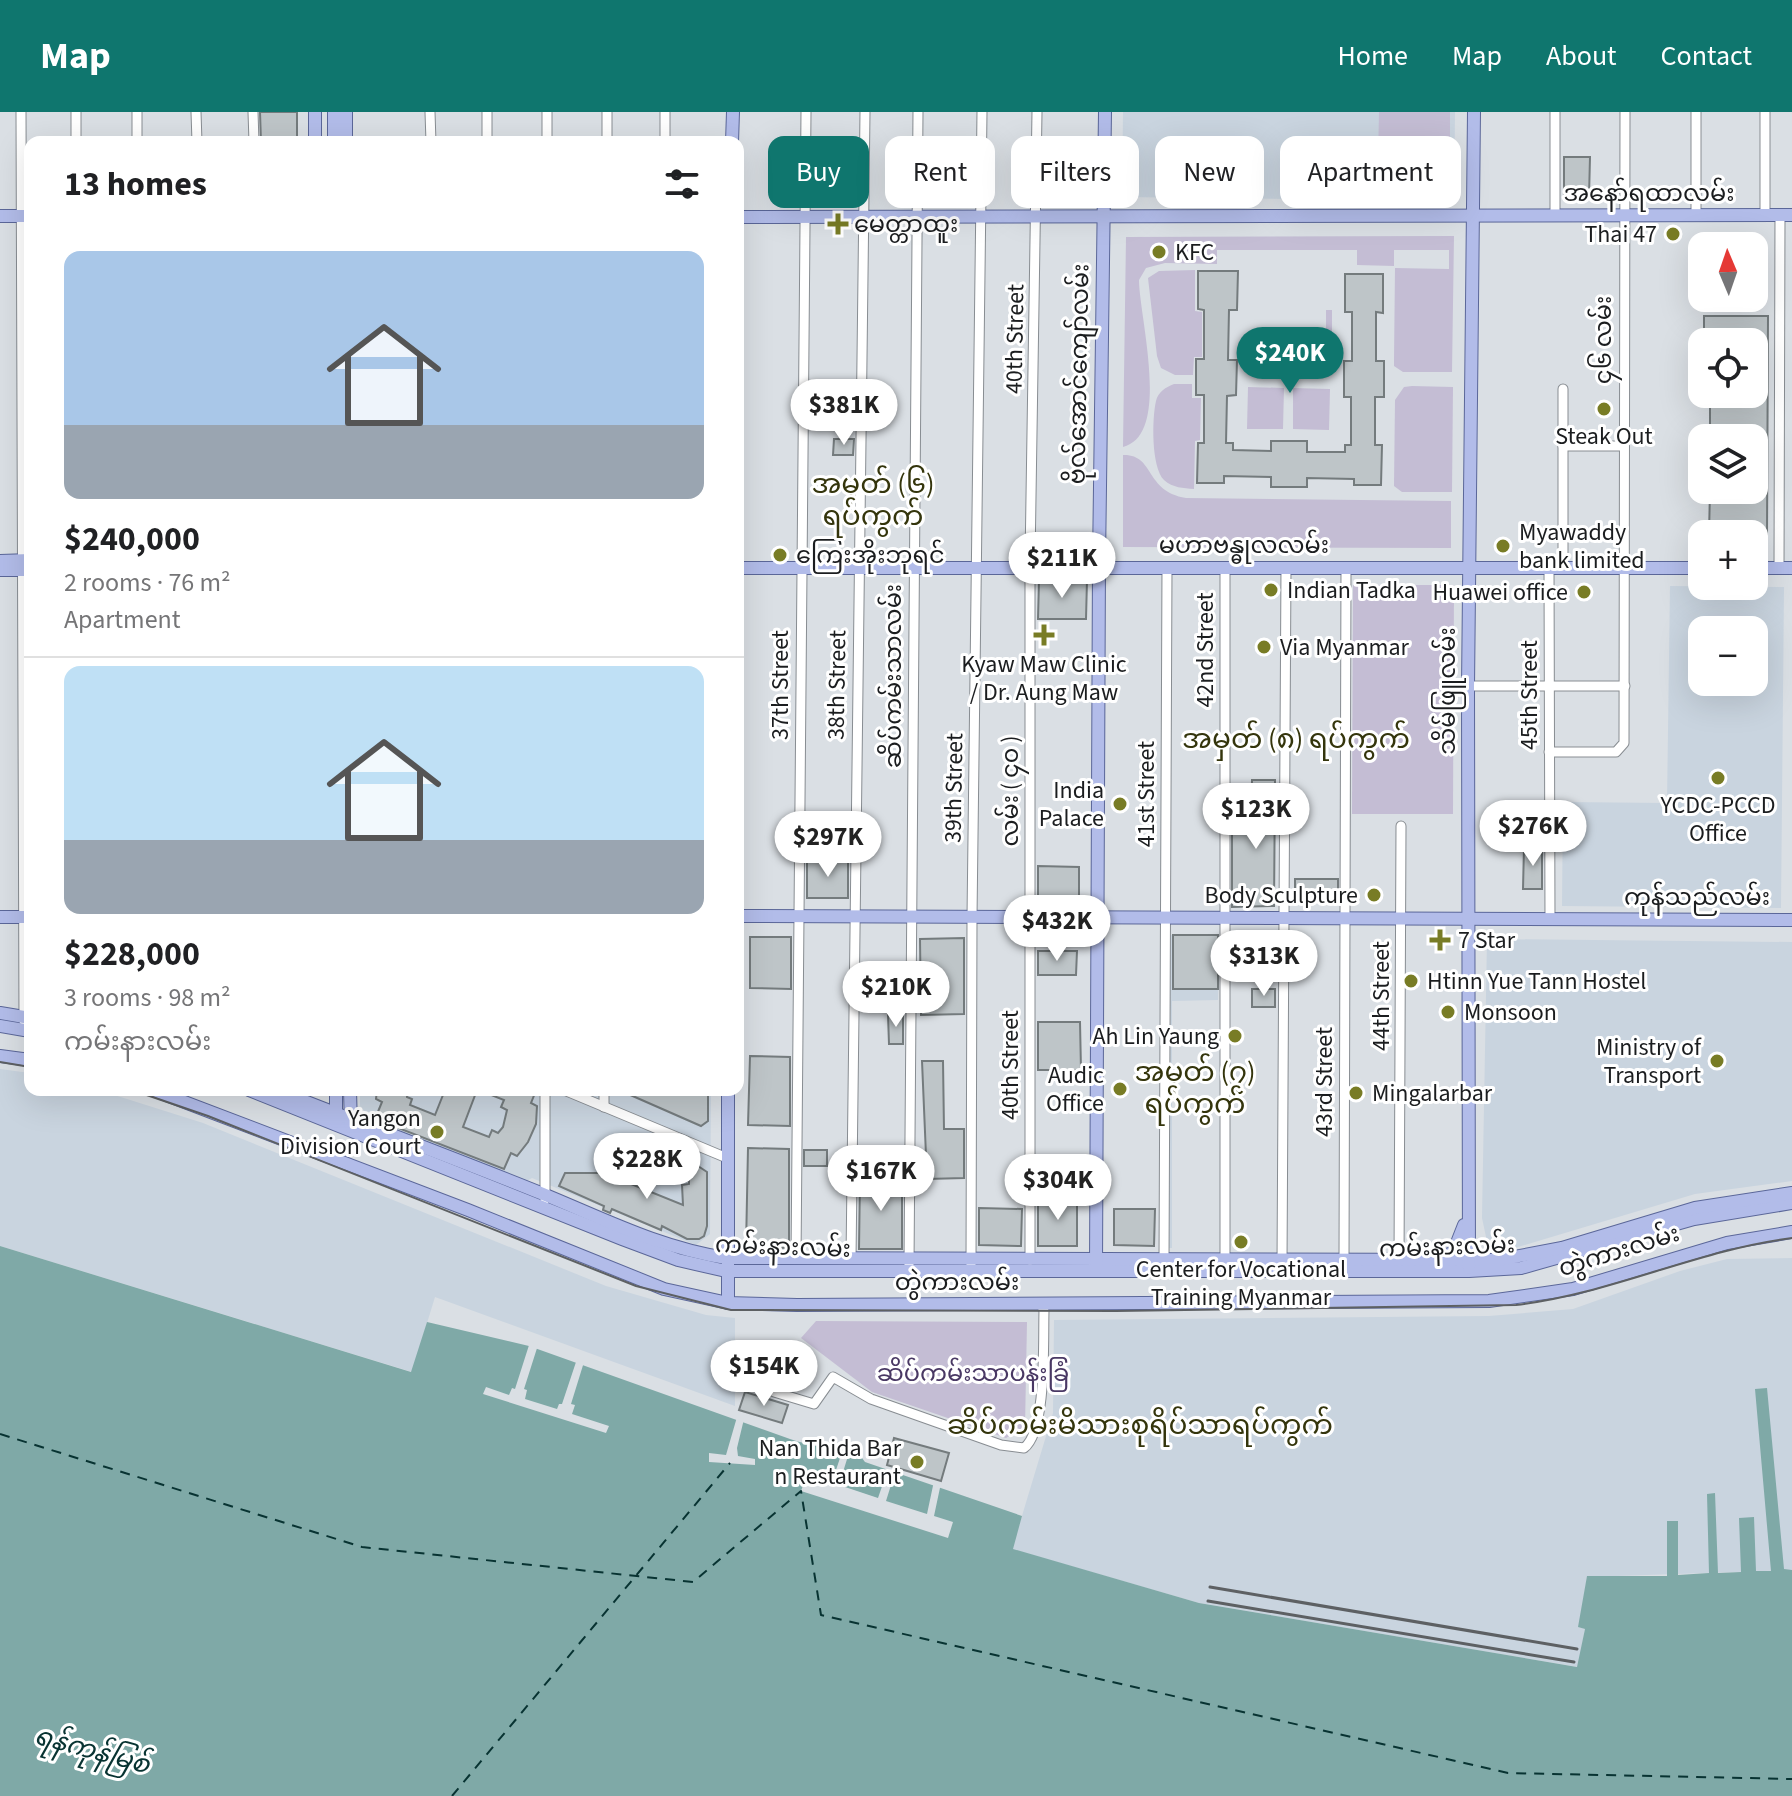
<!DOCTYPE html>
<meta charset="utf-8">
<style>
body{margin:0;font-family:"Source Sans 3","Noto Sans Myanmar",sans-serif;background:#f2f2f2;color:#202124;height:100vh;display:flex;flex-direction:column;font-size:30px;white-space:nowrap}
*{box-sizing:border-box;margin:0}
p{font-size:26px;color:#757577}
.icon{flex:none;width:44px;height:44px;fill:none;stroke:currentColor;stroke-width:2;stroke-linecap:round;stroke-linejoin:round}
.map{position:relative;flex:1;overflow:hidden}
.sheet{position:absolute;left:24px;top:24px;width:720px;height:960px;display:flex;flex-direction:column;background:#fff;border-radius:16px;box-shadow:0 8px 32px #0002}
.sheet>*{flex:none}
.top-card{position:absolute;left:768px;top:24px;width:760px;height:72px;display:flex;gap:16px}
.needle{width:52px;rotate:358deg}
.controls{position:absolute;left:1688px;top:120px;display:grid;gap:16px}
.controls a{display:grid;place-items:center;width:80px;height:80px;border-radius:16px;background:#fff;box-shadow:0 8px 32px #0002;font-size:40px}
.price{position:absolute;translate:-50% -68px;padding:0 18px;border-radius:28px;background:#fff;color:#222;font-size:26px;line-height:52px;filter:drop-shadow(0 2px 4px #0008)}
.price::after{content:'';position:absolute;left:50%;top:48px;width:24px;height:18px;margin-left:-12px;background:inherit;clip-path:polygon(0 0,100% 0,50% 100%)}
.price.current{background:#0f766e;color:#fff}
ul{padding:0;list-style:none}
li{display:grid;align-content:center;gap:16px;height:424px;padding:0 40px}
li+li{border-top:2px solid #e0e0e0}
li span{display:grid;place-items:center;height:248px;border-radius:16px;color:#555}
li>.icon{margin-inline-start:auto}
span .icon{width:144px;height:144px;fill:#fffc;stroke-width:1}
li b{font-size:34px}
h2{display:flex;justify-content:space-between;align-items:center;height:96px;padding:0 40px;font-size:34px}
.pill{padding:0 28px;border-radius:16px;background:#fff;box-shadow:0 8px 32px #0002;font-size:28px;line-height:72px}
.pill.current{background:#0f766e;color:#fff}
header{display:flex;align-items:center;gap:48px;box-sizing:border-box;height:112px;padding:0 40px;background:#0f766e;color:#fff}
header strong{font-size:38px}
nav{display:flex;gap:44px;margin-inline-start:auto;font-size:28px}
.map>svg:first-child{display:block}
.built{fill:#c9d4df;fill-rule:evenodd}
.green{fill:#c4bdd4}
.water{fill:#7fa9a7}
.pier{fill:#dadfe4}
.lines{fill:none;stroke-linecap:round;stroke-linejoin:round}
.ferry{stroke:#083332;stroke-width:2;stroke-dasharray:10 8;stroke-linecap:butt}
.building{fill:#bec5c8;stroke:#747b7d;stroke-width:2}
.minor-casing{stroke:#888d92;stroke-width:11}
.major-casing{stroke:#5b6799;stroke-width:14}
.minor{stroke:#fff;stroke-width:9}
.major{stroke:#b2bce9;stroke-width:12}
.tram{stroke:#5d6063;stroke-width:2}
.rail{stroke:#5d6063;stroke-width:3}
.poi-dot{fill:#787c25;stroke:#fff;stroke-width:3}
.labels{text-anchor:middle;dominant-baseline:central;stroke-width:6;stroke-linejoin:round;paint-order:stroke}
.street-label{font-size:24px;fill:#1b1d1f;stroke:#fff}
.poi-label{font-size:24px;fill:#1b1d1f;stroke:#fff;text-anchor:start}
.park-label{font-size:24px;fill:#493864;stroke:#fff}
.water-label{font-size:26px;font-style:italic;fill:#083332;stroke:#fff}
.quarter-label{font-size:28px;fill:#34350c;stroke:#fff}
</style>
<header>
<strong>Map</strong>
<nav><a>Home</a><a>Map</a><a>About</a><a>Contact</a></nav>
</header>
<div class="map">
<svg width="1792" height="1684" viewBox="0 0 1792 1684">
<rect width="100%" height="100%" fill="#dadfe4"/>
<g class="built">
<path d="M1123 0H1455L1454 89 1122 85Z"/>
<path d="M1670 474 1784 475 1781 796 1562 794 1563 690 1667 691ZM1702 518H1754V570H1702Z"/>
<path d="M1161 823H1219L1218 888 1172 889V1136H1159Z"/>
<path d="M1487 827 1792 830V1069L1695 1082 1508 1138 1489 1139 1482 1106Z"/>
<path d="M0 957 30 961V978H84L102 984 108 981 203 1011 606 1174 706 1203 735 1206V1294L435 1185 412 1260 0 1134Z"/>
<path d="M360 978H711L710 1122 696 1133 532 1066 525 1070 374 1010 360 994Z"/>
<path d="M1792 1146V1458L1587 1465 1579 1515 1585 1517 1578 1555 1199 1491 1012 1437 1053 1301 1054 1208 1489 1204 1573 1197 1680 1159 1727 1147Z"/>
</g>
<g class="green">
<path d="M1379 0H1450V48L1378 47Z"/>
<path d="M1454 124 1452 260H1403L1394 254V248L1395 156 1449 157V138H1394V154L1357 153V138H1217V152L1165 151 1146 156 1139 168C1139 204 1172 323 1123 335L1126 125Z"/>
<path d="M1195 158V199L1202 200V245H1194L1193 263H1175L1161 256 1157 244 1148 166 1159 159Z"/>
<path d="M1326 198H1332V260L1329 265H1317L1313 262 1312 241H1326Z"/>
<path d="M1290 234C1308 237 1307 250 1307 265H1274C1274 250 1273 238 1290 234Z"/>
<path d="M1174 272H1192V286H1201L1200 328 1195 329 1194 377C1183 376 1173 376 1164 368 1151 355 1152 306 1156 289 1158 280 1166 275 1174 272Z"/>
<path d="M1412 274 1453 275 1452 380H1402L1394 374 1395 288 1404 275Z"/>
<path d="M1248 275 1284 276 1283 317H1247Z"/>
<path d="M1293 276 1330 277 1329 318 1293 317Z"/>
<path d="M1123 343C1155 342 1144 379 1186 386L1451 389V436L1123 435Z"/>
<path d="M1353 473H1454L1453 702H1352Z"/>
<path d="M816 1209 1027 1210 1025 1315 1006 1326 872 1280 801 1226Z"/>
</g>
<path class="water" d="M0 1134 411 1260 427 1210 529 1234 790 1327C800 1330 812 1334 823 1335 851 1336 842 1317 865 1350L1022 1404 1013 1437 1199 1491 1577 1555 1585 1517 1578 1515 1587 1464H1667V1409H1678V1463L1709 1461 1707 1382 1715 1381 1718 1461 1741 1460 1739 1406 1754 1405 1756 1459H1771L1755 1277 1767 1276 1784 1457 1792 1458V1684H0Z"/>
<g class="pier">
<path d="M530 1230 538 1233 524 1277 527 1278 525 1287 557 1297 559 1292H562L577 1247 584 1250 571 1292 575 1293 572 1302 609 1314 606 1321 483 1282 486 1275 509 1283 512 1276 515 1277Z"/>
<path d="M737 1305 744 1307 737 1336 738 1344 755 1347V1353L709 1350V1341L726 1343Z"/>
<path d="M846 1328 852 1331 839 1373 878 1386 889 1354 896 1357 886 1389 927 1402 934 1369 941 1371 934 1404 953 1410 948 1426 801 1379 807 1363 832 1370Z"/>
</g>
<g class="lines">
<g class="ferry">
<path d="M0 1322 362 1435 693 1470 801 1379 821 1503 1508 1661 1792 1667"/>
<path d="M452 1684 730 1351"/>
</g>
</g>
<g class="building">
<path d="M260 0H297V30H261Z"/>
<path d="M1564 45H1590L1589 85H1564Z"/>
<path d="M1198 159H1238L1237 198H1229L1228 248H1237L1236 283 1227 284 1226 331H1233V338L1271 339V329H1307V340H1345V333H1351V285H1344V249H1352V200H1345V162H1383V201L1376 200V249H1384V285H1375V333H1382L1381 373H1354V367L1307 366V375H1271V365L1224 364V371H1197L1198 331H1204V283H1196V247H1204V198L1198 197Z"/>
<path d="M1704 204H1768L1767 424 1709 422 1710 378H1754V326H1710V282H1754V230H1704Z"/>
<path d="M834 327H854L853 343H833Z"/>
<path d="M1039 468H1087L1086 507H1038Z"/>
<path d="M1252 668H1275L1274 794 1232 795V716H1251Z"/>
<path d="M1524 735H1542V777H1523Z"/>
<rect x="807" y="748" width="41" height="38"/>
<path d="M1038 754 1079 755V787H1038Z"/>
<rect x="1295" y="767" width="43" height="20"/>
<rect x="1173" y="823" width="45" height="54"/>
<path d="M750 825H791V877L750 876Z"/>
<path d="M964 826V902L921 903 920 827Z"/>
<path d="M1038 839H1077L1076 863H1038Z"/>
<rect x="1252" y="877" width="23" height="18"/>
<path d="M888 903H903V932H889Z"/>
<path d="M1038 910H1080L1081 958H1038Z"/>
<path d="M750 944 790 945V1014L748 1013Z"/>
<path d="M922 949H943L944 1017H964V1066L927 1067Z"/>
<path d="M377 978H407V985L412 987 410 993 435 1003 445 978H477L463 1015 489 1025 492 1018 498 1021 503 1015 507 998 501 995 504 988 479 978H528L535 981 531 991 537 994 536 1012 528 1030 517 1044 511 1041 504 1057 375 1007 382 990 376 987Z"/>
<path d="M619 978H708V1009L701 1014Z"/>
<path d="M748 1036 789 1037V1136L746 1135Z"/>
<rect x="804" y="1038" width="23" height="16"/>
<path d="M698 1054 707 1060V1114L704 1124 699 1127H687L662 1114 661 1118 612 1097 610 1101 603 1098 604 1094 559 1074 565 1061H604L683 1093 682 1073 689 1072V1063Z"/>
<path d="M902 1065V1137H859L860 1066Z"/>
<rect x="1038" y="1087" width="39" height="47"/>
<path d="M979 1096 1022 1097 1021 1134 979 1133Z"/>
<path d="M1114 1097H1155L1154 1134 1114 1133Z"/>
<path d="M745 1280 788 1293 782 1311 739 1298Z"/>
<path d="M894 1326 949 1341 941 1369 887 1353Z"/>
</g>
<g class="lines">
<g class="minor-casing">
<g id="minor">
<path d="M21 0 24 909"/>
<path d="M76 0V30"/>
<path d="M196 0 197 30"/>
<path d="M253 0 254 30"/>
<path d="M430 0 431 30"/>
<path d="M487 0V30"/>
<path d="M607 0V30"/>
<path d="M137 30V0"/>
<path d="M547 30V0"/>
<path d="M665 30V0"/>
<path d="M1555 103V0"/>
<path d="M1696 103V0"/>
<path d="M1765 103V0"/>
<path d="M1563 277V455"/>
<path d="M1563 334H1623"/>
<path d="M1549 455 1550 807"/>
<path d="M1779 456 1780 103"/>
<path d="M1468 574H1625"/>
<path d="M1549 640H1616L1624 631 1625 0"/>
<path d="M564 978 727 1046"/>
<path d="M604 978V995"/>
<path d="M545 1087V978"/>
<path d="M796 1147 806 0"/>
<path d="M851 1147 865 0"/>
<path d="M1030 1148V449L1037 0"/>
<path d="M1164 1149 1167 455"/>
<path d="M1225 1149V455"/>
<path d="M1344 1149 1346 456"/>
<path d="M1399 1149 1401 714"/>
<path d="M1282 1152 1286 455"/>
<path d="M909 1153 918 0"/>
<path d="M971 1153 972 805 982 0"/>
<path d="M774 1280 814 1292 833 1265 871 1287 1001 1333 1024 1336C1047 1319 1043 1229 1044 1199L1041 1192"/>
</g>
</g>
<g class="major-casing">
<g id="major">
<path d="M315 0V30"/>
<path d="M334 30V0"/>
<path d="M346 30V0"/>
<path d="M732 30 733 0"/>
<path d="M0 104H30"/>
<path d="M738 105 1792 103"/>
<path d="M0 449 30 448"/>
<path d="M738 456H1702"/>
<path d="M1754 456H1792"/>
<path d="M0 458H30"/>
<path d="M738 804 1792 808"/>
<path d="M0 805H30"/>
<path d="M0 901 30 906"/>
<path d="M0 914 30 919"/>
<path d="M0 944 30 948"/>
<path d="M153 978 468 1098 664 1177 728 1191 797 1193 1489 1189 1573 1177 1727 1131 1792 1120"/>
<path d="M249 978 622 1127 678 1148 726 1159H1469L1521 1156 1694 1107 1792 1091"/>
<path d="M276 978C365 1013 454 1046 543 1082 604 1107 660 1136 726 1146L1498 1148 1562 1136 1695 1096 1792 1081"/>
<path d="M336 978V1010"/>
<path d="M350 978 351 1015"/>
<path d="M728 978V1191"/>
<path d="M1439 1145 1453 1141 1464 1113"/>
<path d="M1469 1156 1468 574 1474 0"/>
<path d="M1096 1157 1099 449 1105 0"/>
</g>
</g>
<use href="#minor" class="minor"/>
<use href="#major" class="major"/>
<g class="tram">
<path d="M0 950 30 955"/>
<path d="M132 978 208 1004 636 1174 731 1198 1116 1199 1516 1193C1611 1182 1697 1138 1792 1126"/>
</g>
<g class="rail">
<path d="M1210 1475 1577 1537"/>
<path d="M1208 1489 1574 1550"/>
</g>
</g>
<g class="poi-dot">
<path d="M834 100h8v8h8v8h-8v8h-8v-8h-8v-8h8z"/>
<circle cx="1673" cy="122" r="8"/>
<circle cx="1159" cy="140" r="8"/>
<circle cx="1604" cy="297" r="8"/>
<circle cx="1503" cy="434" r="8"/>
<circle cx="780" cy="443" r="8"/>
<circle cx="1271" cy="478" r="8"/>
<circle cx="1584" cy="480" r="8"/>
<path d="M1040 511h8v8h8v8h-8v8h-8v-8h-8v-8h8z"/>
<circle cx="1264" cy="535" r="8"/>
<circle cx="1718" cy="666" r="8"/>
<circle cx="1120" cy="692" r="8"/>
<circle cx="1374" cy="783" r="8"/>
<path d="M1436 816h8v8h8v8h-8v8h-8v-8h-8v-8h8z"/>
<circle cx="1411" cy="869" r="8"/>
<circle cx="1448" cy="900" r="8"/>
<circle cx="1235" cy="924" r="8"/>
<circle cx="1717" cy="949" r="8"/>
<circle cx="1120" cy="977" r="8"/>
<circle cx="1356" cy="981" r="8"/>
<circle cx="437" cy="1020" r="8"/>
<circle cx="1241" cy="1130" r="8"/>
<circle cx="917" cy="1350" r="8"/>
</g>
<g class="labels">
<g class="street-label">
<text x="1649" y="81">အနော်ရထာလမ်း</text>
<text transform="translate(1015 227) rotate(-89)">40th Street</text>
<text transform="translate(1603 228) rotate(-90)">၄၆ လမ်း</text>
<text transform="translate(1079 262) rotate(-89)">ဗိုလ်အောင်ကျော်လမ်း</text>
<text x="1244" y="433">မဟာဗန္ဓုလလမ်း</text>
<text transform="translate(1205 538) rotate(-90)">42nd Street</text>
<text transform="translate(893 564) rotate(-90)">ဆိပ်ကမ်းသာလမ်း</text>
<text transform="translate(780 573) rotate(-90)">37th Street</text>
<text transform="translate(837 573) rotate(-89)">38th Street</text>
<text transform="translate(1447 579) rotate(-90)">သိမ်ဖြူလမ်း</text>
<text transform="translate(1529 583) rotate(-90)">45th Street</text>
<text transform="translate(954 676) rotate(-89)">39th Street</text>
<text transform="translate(1010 679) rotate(-90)">လမ်း ( ၄၀ )</text>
<text transform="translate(1146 682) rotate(-90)">41st Street</text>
<text x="1697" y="785">ကုန်သည်လမ်း</text>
<text transform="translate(1381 884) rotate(-90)">44th Street</text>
<text transform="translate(1010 953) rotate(-90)">40th Street</text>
<text transform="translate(1324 970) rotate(-90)">43rd Street</text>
<text transform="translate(783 1135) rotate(2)">ကမ်းနားလမ်း</text>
<text transform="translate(1447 1135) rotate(-2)">ကမ်းနားလမ်း</text>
<text transform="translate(1619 1139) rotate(-17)">တွဲကားလမ်း</text>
<text x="957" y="1170">တွဲကားလမ်း</text>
</g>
<g class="poi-label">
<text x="854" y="112">မေတ္တာထူး</text>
<text x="1657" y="122" text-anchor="end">Thai 47</text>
<text x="1175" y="140">KFC</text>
<text x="1604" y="324" text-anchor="middle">Steak Out</text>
<text x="1519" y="420">Myawaddy<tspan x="1519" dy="28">bank limited</tspan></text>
<text x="796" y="443">ကြေးအိုးဘုရင်</text>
<text x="1287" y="478">Indian Tadka</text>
<text x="1568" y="480" text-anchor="end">Huawei office</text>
<text x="1280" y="535">Via Myanmar</text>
<text x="1044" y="552" text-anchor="middle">Kyaw Maw Clinic<tspan x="1044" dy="28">/ Dr. Aung Maw</tspan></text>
<text x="1104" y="678" text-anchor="end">India<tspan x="1104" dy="28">Palace</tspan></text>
<text x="1718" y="693" text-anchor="middle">YCDC-PCCD<tspan x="1718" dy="28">Office</tspan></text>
<text x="1358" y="783" text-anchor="end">Body Sculpture</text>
<text x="1458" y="828">7 Star</text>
<text x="1427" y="869">Htinn Yue Tann Hostel</text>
<text x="1464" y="900">Monsoon</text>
<text x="1219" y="924" text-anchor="end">Ah Lin Yaung</text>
<text x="1701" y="935" text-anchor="end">Ministry of<tspan x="1701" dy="28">Transport</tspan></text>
<text x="1104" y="963" text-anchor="end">Audic<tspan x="1104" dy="28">Office</tspan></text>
<text x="1372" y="981">Mingalarbar</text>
<text x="421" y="1006" text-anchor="end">Yangon<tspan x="421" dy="28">Division Court</tspan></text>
<text x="1241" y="1157" text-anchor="middle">Center for Vocational<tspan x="1241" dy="28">Training Myanmar</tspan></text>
<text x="901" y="1336" text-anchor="end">Nan Thida Bar<tspan x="901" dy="28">n Restaurant</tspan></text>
</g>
<g class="park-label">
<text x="973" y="1261">ဆိပ်ကမ်းသာပန်းခြံ</text>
</g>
<g class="water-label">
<text transform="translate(92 1638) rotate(15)">ရန်ကုန်မြစ်</text>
</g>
<g class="quarter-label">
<text x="873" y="372">အမှတ် (၆)<tspan x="873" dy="32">ရပ်ကွက်</tspan></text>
<text x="1296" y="627">အမှတ် (၈) ရပ်ကွက်</text>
<text x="1195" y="960">အမှတ် (၇)<tspan x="1195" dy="32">ရပ်ကွက်</tspan></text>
<text x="1140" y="1313">ဆိပ်ကမ်းမိသားစုရိပ်သာရပ်ကွက်</text>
</g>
</g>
</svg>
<div class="controls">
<a><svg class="needle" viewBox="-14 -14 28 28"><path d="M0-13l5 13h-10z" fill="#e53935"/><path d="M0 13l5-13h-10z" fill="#757577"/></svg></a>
<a><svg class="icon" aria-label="locate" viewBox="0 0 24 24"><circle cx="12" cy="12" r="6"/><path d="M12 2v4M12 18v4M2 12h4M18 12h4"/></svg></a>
<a><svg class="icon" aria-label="layers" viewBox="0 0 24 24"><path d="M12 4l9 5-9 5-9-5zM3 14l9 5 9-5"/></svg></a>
<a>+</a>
<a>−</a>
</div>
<b class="price current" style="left:1290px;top:283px">$240K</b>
<b class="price" style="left:844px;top:335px">$381K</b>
<b class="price" style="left:1062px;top:488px">$211K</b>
<b class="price" style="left:1256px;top:739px">$123K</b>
<b class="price" style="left:1533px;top:756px">$276K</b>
<b class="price" style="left:828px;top:767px">$297K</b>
<b class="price" style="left:1057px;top:851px">$432K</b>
<b class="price" style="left:1264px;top:886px">$313K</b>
<b class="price" style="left:896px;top:917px">$210K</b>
<b class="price" style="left:647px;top:1089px">$228K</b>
<b class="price" style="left:881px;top:1101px">$167K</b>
<b class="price" style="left:1058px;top:1110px">$304K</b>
<b class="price" style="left:764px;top:1296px">$154K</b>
<div class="top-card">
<a class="pill current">Buy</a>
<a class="pill">Rent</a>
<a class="pill">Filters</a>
<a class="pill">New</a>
<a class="pill">Apartment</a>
</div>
<section class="sheet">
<h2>13 homes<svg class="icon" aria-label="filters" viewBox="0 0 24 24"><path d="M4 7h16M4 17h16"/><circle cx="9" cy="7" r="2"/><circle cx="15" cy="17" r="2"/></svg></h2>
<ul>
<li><span style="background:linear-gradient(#a9c7e8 70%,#9aa5b1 0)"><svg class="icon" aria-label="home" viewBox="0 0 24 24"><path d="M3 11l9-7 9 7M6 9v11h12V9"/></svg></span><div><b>$240,000</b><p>2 rooms · 76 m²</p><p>Apartment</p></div></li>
<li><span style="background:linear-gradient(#bfe0f5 70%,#9aa5b1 0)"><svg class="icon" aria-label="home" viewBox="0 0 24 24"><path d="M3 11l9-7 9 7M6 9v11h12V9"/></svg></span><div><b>$228,000</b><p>3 rooms · 98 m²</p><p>ကမ်းနားလမ်း</p></div></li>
</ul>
</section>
</div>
